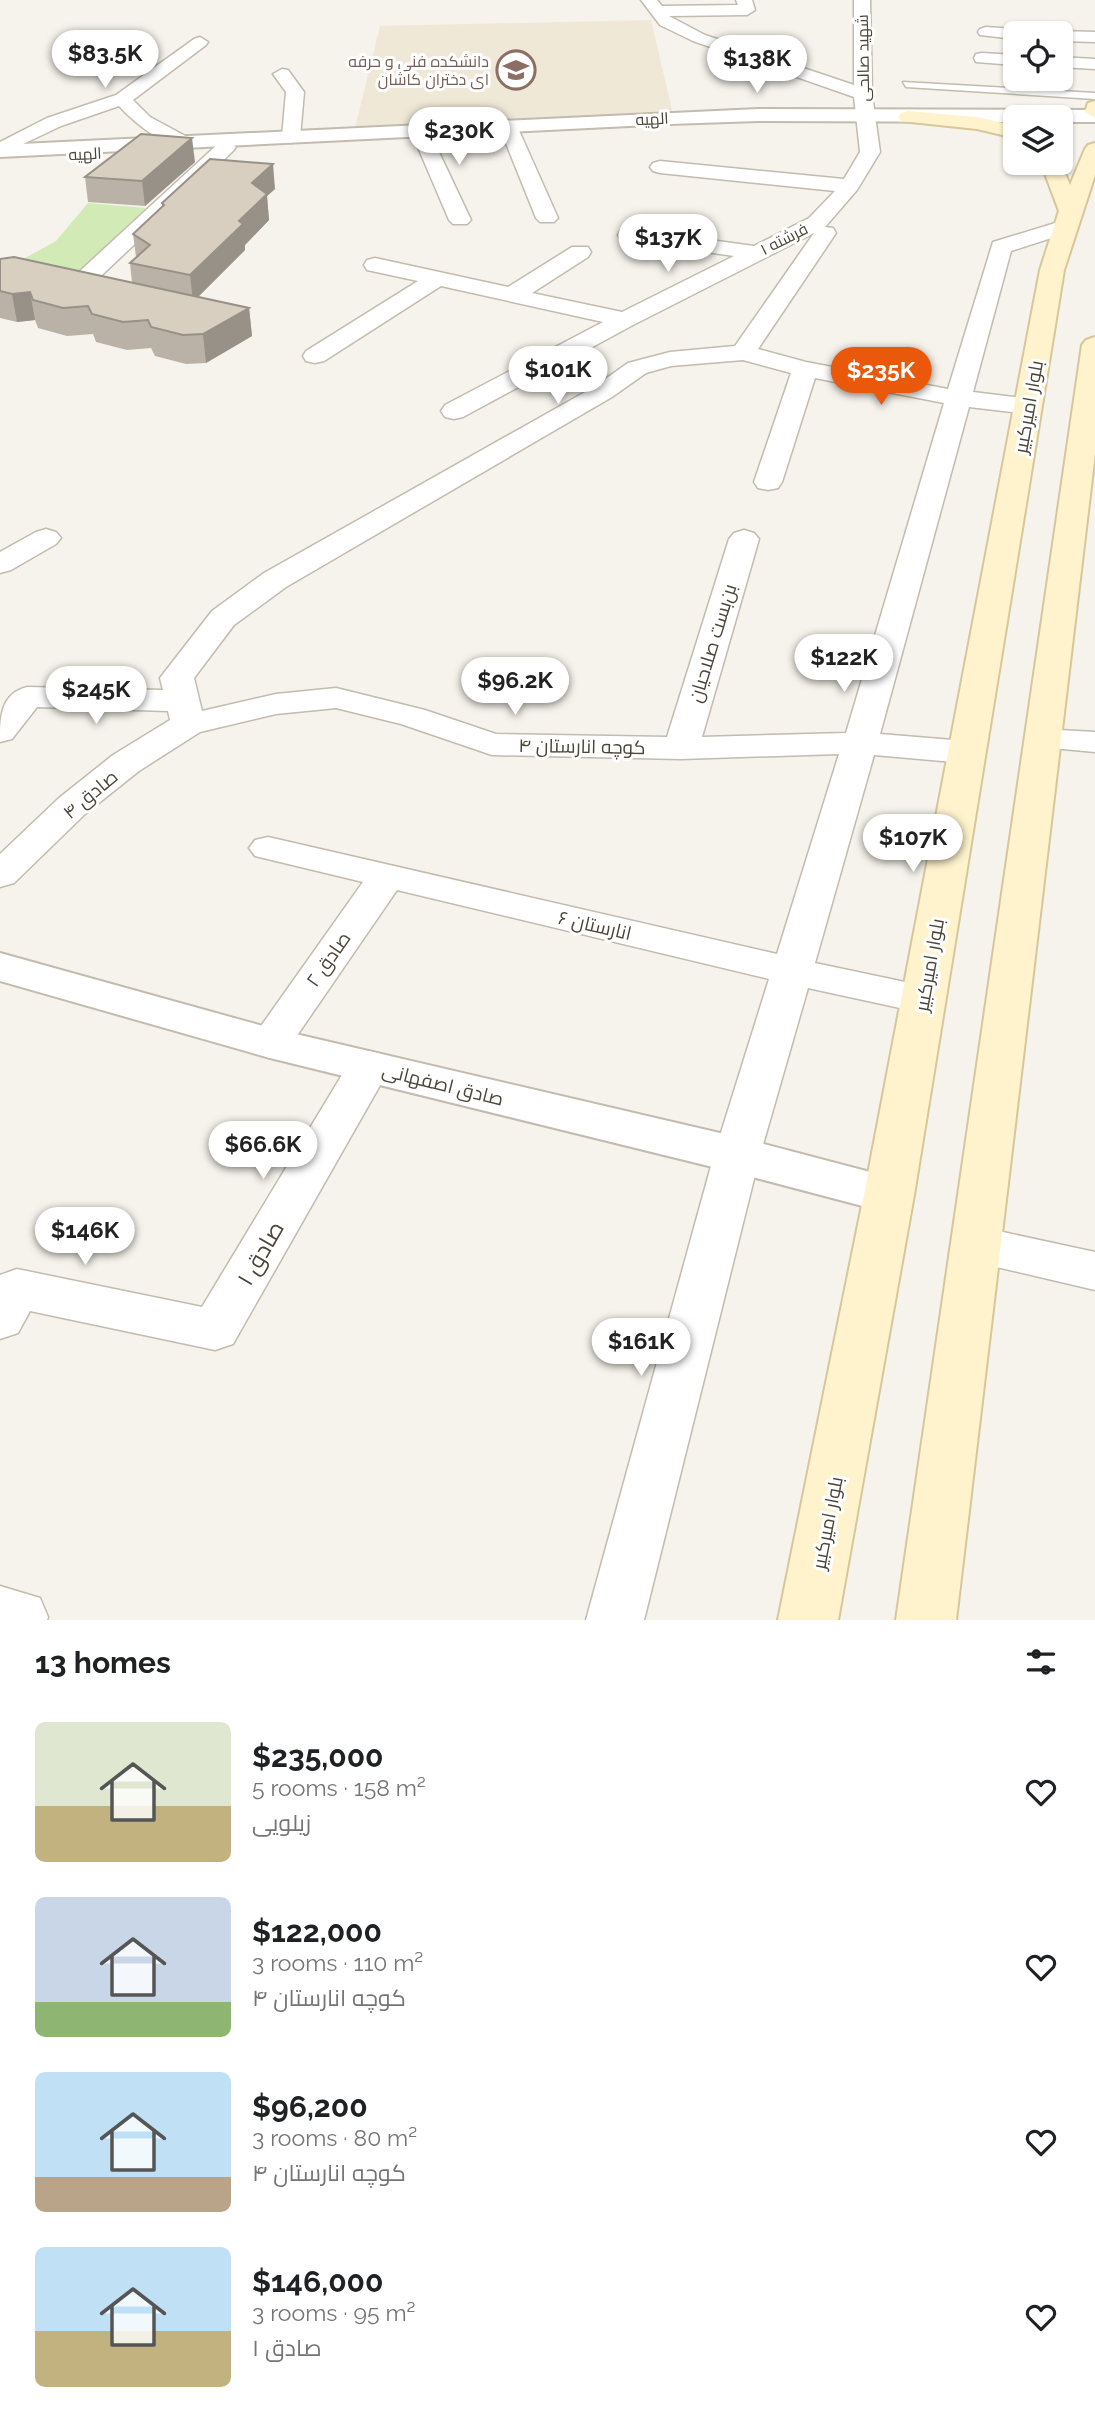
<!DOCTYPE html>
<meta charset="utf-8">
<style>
body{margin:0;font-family:Raleway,Cairo,sans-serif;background:#f6f6f6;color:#202124;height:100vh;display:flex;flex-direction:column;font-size:26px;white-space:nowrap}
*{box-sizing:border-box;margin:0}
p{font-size:23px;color:#757577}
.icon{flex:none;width:38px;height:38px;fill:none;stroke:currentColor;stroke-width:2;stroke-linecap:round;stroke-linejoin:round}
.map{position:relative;height:1620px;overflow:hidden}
.details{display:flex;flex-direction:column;background:#fff;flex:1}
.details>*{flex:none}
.fabs{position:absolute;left:1003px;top:21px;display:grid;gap:14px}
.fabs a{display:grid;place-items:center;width:70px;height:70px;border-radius:10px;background:#fff;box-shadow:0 2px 5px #0004;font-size:35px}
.price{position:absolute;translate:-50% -60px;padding:0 16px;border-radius:24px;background:#fff;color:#222;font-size:23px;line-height:46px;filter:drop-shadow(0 2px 4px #0008)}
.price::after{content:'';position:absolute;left:50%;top:42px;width:21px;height:16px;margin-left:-10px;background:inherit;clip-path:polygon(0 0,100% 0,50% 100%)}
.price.active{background:#ea580c;color:#fff}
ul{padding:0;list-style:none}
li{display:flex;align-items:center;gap:21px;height:175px;padding:0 35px}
li span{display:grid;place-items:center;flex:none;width:196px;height:140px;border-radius:10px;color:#555}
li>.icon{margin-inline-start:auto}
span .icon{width:84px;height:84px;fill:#fffc;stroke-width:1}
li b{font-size:30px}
h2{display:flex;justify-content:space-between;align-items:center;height:84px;padding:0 35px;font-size:30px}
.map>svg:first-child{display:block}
.education{fill:#efe8d6}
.green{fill:#d2eab5}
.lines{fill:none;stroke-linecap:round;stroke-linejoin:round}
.service-casing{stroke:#c2bbae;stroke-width:3}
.minor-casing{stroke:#c2bbae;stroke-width:3}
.tertiary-casing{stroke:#c2bbae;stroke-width:4}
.secondary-casing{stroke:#d6c79b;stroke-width:4}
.service{fill:#fff;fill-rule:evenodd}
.minor{fill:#fff;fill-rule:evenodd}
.tertiary{fill:#fff;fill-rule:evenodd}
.secondary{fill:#fff3cd;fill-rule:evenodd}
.wall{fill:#bab2a6}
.shaded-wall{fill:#979187}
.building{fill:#d8cfc1;stroke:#979187;stroke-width:2}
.labels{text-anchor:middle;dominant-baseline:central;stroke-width:6;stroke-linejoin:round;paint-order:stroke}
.far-street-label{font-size:16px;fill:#4b4439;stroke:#fff}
.far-education-label{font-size:16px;fill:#785e54;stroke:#fff;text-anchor:end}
.street-label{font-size:19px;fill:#4b4439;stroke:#fff}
.near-street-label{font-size:23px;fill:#4b4439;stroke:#fff}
</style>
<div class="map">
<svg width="1095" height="1620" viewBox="0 0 1095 1620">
<rect width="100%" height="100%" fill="#f6f3ec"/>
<path class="education" d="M651 20 673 114 355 128 380 26Z"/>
<path class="green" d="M88 203 146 208 77 273 16 263 56 241Z"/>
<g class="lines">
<g class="service-casing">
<path id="service" d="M903 82 1095 93V99L906 87Z"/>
</g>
<g class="minor-casing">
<g id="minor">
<path d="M641 0H657L662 6 738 5 736 0H752L755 10 747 15 669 16 705 35 854 85V0H870L872 94 880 152 857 190 825 227 833 228 836 233 758 349 806 362 948 389 993 242 1065 220 1073 221 1076 226 1073 231 1011 251 973 392 1038 400 1042 406 1038 412 1029 414 969 407 880 734 965 741 977 745 983 752 977 759 965 763 874 755 815 963 938 989 944 999 938 1009 923 1013 808 988 760 1155 644 1620H586L714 1155 769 979 397 890 285 1053 270 1058 255 1053 249 1043 363 882 255 856 249 848 255 840 268 837 777 954 839 754 681 759 492 755 401 724 336 708 276 714 200 732 139 771 85 814 14 883 0 887V854L59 798 113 755 170 720 168 711 37 707 12 739 0 742C0 718 0 694 27 687L163 690 160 678 212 611 264 573 594 387 628 363 670 352 735 346 814 233 633 325 463 417 454 419 445 417 441 411 445 405 603 322 441 286 324 361 315 363 306 361 303 356 306 351 418 281 367 270 364 265 367 260 375 258 508 287 572 247H588L591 252 588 257 532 293 622 312 734 256 629 241 621 240 618 235 621 230 629 229 754 246 809 218 835 191 660 173 653 171 650 167 653 163 660 161 844 179 860 152 854 97 693 41 660 25ZM743 360 791 373 754 482 758 488 768 490 778 488 782 482 815 378 944 403 846 733 702 737 759 539 754 533 744 530 734 533 729 539 667 737 496 734 425 710 336 688 276 694 202 711 194 678 234 625 286 587 612 397 646 373 671 366Z"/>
<path d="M986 27 1015 29 1023 33H1015V39L980 35 978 32 980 29Z"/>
<path d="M1060 31 1095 32V42L1060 41V33H1054Z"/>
<path d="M200 37 208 42 206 45 133 100 150 117 189 138 192 142 189 146C167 151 133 121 119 106L61 126 0 155V142L47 118 116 95 194 39Z"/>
<path d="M982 53 1015 55V65L976 62 974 58 976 54Z"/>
<path d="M1060 57 1095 59V69L1060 67Z"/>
<path d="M282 69 288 70 304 92 300 137 291 143 282 137 286 92 273 74Z"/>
<path d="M508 120 517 126 558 218 554 222H540L536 218 499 126Z"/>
<path d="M420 125 429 131 471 220 467 224H453L449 220 411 131Z"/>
<path d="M226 141 236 147 233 151 84 292H68L65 287 68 282 219 143Z"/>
<path d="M46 529 56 532 61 538 56 544 11 570 0 573V552L36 532Z"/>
<path d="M1042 729 1095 732V752L1030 746 1025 739 1030 732Z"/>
<path d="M369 1051 384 1055 391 1066 233 1344 215 1350 30 1311 18 1333 0 1339V1275L17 1269 202 1307 354 1055Z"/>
<path d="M975 1226 1095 1252V1290L958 1258 951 1245 958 1232Z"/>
<path d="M0 1586 40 1598 48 1617 47 1620H0Z"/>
</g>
</g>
<g class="tertiary-casing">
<g id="tertiary">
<path d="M758 109 1095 110V122H1060V117H1015V122L758 121 670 124 0 157V145Z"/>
<path d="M0 953 270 1028 737 1137 889 1177 906 1182 914 1195 906 1208 889 1213 737 1173 270 1058 0 981Z"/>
</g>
</g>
<g class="secondary-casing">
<g id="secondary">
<path d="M1095 101V118L1085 112 1088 103Z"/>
<path d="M908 111 977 117 1015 126V138L977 129 901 121 898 117 901 113Z"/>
<path d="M1095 143V175L1064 270 914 1195 838 1620H778L864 1195 1040 270 1059 211 1041 163 1060 162 1070 185 1085 149 1088 145Z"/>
<path d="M1095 337V453L956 1620H896L1082 345 1086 340Z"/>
</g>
</g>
<use href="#service" class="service"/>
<use href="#minor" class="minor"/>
<use href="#tertiary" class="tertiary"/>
<use href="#secondary" class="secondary"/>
</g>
<g class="wall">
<path d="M195 162 145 206 88 202 85 177Z"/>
<path d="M275 189 267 196 269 220 245 245V250L198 297 249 308 252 336 206 363 186 364 155 356 151 348 127 350 96 342 93 334 67 336 38 328 35 320 17 322 0 318V259L132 283 130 263 136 257 133 234 162 207V203Z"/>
</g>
<g class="shaded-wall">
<path d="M192 138 195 162 145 206 142 181Z"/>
<path d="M273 164 275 189 267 196 269 220 245 245V250L193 302 190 275 252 183Z"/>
<path d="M30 292 35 320 17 322 12 294Z"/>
<path d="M249 308 252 336 206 363 203 334Z"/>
</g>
<g class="building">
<path d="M141 134 192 138 142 181 85 177Z"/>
<path d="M210 159 273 164 252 183 267 194 239 221 243 224 190 275 130 263 150 245 133 234 164 205 162 203Z"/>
<path d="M14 257 249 308 203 334 183 335 151 327 148 320 123 322 92 314 88 306 63 308 33 300 30 292 12 294 0 291V259Z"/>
</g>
<defs>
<g id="university-ring" transform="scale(2.0125)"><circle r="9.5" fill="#fff" stroke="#8d6e63" stroke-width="1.5"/><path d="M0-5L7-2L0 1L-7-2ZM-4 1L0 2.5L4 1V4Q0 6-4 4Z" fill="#8d6e63"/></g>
</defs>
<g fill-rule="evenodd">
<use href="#university-ring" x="516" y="70"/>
</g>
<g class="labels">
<g class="far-street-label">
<text transform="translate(863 58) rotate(-91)">شهید صالحی</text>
<text transform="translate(652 119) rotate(-3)">الهیه</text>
<text transform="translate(85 154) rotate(-3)">الهیه</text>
<text transform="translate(784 239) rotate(-27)">فرشته ۱</text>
</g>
<g class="far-education-label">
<text x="489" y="61">دانشکده فنی و حرفه<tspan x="489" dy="18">ای دختران کاشان</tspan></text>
</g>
<g class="street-label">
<text transform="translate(1028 407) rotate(-80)">بلوار امیرکبیر</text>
<text transform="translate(712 643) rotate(-73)">بن‌بست صلاحیان</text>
<text transform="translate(582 746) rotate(1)">کوچه انارستان ۴</text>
<text transform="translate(90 794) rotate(-40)">صادق ۴</text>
<text transform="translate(595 925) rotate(13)">انارستان ۶</text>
<text transform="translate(328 959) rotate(-55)">صادق ۲</text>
<text transform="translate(929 965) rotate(-80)">بلوار امیرکبیر</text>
<text transform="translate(443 1084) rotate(14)">صادق اصفهانی</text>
<text transform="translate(827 1523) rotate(-79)">بلوار امیرکبیر</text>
</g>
<g class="near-street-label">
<text transform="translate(260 1253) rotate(-60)">صادق ۱</text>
</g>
</g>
</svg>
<div class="fabs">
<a><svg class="icon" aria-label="locate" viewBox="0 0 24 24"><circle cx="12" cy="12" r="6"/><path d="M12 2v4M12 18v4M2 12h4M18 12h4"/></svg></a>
<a><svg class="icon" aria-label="layers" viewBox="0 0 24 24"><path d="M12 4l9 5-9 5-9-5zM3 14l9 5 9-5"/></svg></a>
</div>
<b class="price" style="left:105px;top:90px">$83.5K</b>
<b class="price" style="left:757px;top:95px">$138K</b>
<b class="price" style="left:459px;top:167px">$230K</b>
<b class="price" style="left:668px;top:274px">$137K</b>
<b class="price" style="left:558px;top:406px">$101K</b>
<b class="price active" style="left:881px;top:407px">$235K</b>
<b class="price" style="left:844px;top:694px">$122K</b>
<b class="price" style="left:515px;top:717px">$96.2K</b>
<b class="price" style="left:96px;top:726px">$245K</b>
<b class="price" style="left:913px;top:874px">$107K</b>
<b class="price" style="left:263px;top:1181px">$66.6K</b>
<b class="price" style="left:85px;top:1267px">$146K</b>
<b class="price" style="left:641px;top:1378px">$161K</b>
</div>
<section class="details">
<h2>13 homes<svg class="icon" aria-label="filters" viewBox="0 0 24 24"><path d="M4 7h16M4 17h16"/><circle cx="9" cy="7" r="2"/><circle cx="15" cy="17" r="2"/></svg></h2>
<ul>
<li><span style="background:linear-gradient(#dfe7d0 60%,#c2b280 0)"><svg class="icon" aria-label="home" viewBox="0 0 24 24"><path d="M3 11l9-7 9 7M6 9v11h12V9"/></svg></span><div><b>$235,000</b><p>5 rooms · 158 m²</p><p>زیلویی</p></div><svg class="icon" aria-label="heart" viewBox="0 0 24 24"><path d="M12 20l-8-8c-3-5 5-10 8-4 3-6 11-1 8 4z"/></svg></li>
<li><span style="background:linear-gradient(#c9d6e8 75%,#8fb573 0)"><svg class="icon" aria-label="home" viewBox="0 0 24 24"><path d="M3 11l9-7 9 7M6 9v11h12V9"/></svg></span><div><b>$122,000</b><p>3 rooms · 110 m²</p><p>کوچه انارستان ۴</p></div><svg class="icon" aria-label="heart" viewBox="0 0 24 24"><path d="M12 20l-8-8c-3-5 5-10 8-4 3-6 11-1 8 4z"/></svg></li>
<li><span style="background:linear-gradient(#bfe0f5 75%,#b9a48a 0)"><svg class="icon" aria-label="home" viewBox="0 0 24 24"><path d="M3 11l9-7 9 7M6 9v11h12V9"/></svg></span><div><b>$96,200</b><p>3 rooms · 80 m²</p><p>کوچه انارستان ۴</p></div><svg class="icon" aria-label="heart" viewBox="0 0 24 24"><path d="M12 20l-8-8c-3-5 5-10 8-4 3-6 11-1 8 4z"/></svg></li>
<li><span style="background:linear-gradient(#bfe0f5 60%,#c2b280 0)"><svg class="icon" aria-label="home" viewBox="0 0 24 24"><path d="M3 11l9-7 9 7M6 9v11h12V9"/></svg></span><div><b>$146,000</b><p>3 rooms · 95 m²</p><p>صادق ۱</p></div><svg class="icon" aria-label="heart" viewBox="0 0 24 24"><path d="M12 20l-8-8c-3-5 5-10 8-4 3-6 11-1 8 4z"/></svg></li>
</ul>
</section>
